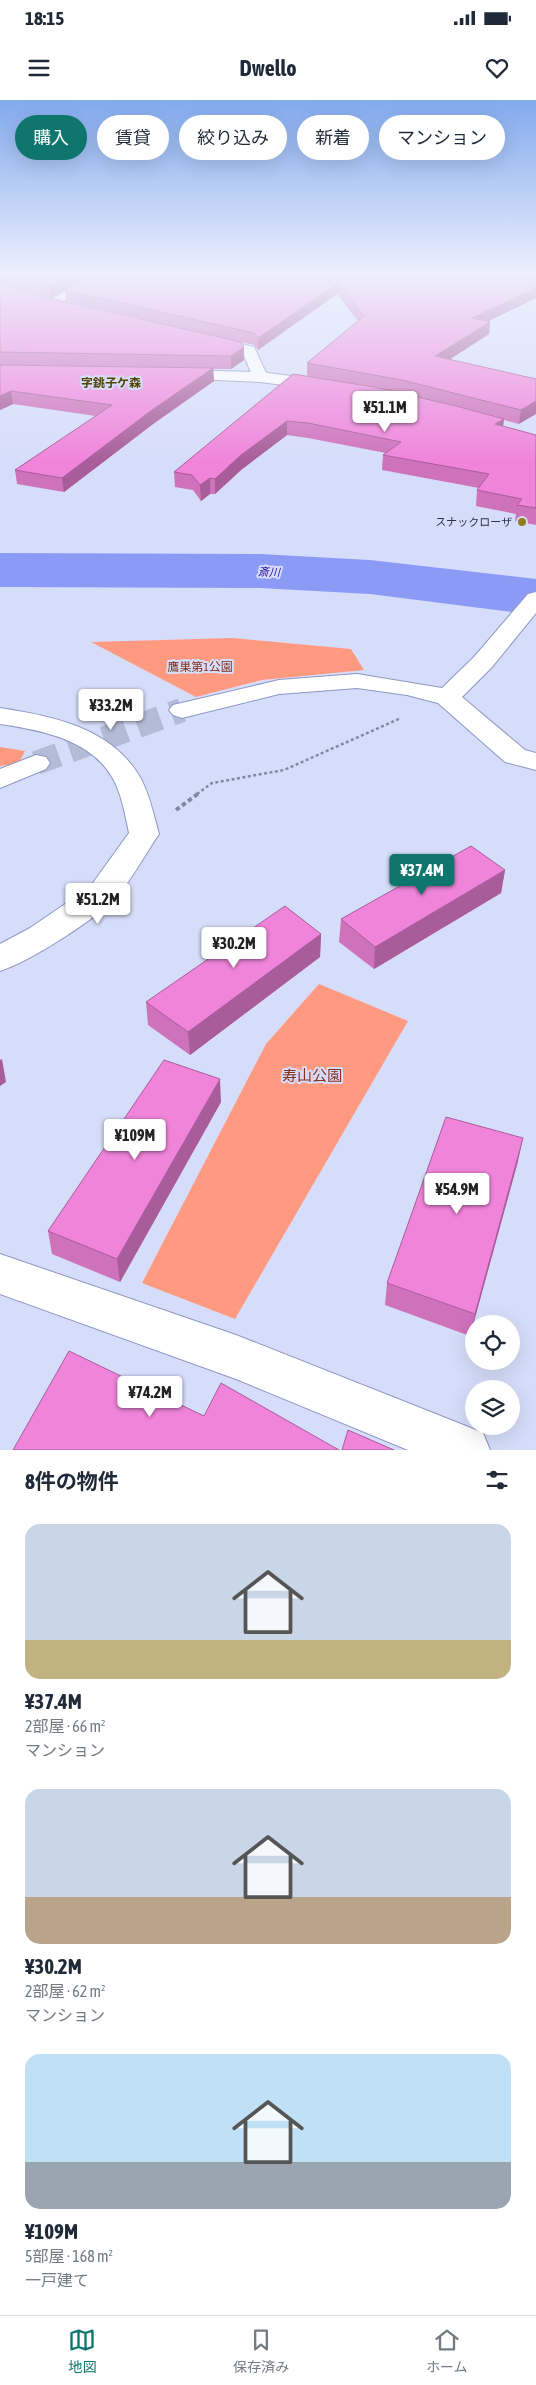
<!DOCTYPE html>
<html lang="ja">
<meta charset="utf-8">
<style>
body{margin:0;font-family:"Asap Condensed","Noto Sans JP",sans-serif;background:#f6f6f7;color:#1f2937;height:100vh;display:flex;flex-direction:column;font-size:19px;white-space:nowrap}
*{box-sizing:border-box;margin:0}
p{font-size:16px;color:#747a83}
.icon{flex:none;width:28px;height:28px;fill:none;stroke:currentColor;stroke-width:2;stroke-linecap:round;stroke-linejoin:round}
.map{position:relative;height:1350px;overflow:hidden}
.panel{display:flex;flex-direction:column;background:#fff;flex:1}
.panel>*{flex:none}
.top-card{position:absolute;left:15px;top:15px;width:506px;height:45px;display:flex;gap:10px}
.buttons{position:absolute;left:465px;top:1215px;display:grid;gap:10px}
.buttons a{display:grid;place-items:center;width:55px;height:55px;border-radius:50%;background:#fff;box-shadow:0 5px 20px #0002;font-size:25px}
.price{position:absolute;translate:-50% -42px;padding:0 11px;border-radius:5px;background:#fff;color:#222;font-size:16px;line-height:32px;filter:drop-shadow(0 1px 2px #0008)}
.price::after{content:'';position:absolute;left:50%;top:30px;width:15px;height:11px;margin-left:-8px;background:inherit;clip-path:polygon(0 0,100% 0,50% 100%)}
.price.current{background:#0f766e;color:#fff}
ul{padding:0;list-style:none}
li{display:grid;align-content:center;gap:10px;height:265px;padding:0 25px}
li span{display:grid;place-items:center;height:155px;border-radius:15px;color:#555}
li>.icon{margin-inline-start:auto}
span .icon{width:90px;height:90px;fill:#fffc;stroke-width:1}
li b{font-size:21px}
h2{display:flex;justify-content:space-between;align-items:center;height:60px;padding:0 25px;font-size:21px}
.pill{padding:0 18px;border-radius:22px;background:#fff;box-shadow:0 5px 20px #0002;font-size:18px;line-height:45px}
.pill.current{background:#0f766e;color:#fff}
.status{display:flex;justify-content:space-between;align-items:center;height:35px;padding:0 25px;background:#fff;direction:ltr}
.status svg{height:14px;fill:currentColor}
header{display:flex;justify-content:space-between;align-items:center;height:65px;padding:0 25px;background:#fff;font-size:22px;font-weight:700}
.tabs{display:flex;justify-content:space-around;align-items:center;height:70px;border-top:1px solid #e0e1e3;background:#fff;font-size:14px;color:#747a83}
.tabs a{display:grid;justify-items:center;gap:2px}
.tabs .current{color:#0f766e}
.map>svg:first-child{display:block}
.green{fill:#ff9a81}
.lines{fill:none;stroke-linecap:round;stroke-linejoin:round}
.river{fill:#8a9af5;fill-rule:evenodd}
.minor-tunnel{stroke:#b4bbd6;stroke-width:24;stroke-dasharray:24 12;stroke-linecap:butt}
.service-casing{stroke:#8d97c4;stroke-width:3}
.minor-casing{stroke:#8d97c4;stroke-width:2}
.tertiary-casing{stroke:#8d97c4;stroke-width:2}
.path-far1{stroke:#8389a1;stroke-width:2.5;stroke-dasharray:3 2.5;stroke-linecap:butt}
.path{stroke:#8389a1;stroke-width:4;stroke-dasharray:4.5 3;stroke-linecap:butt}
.service{fill:#fff;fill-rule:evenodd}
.minor{fill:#fff;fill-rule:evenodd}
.tertiary{fill:#fff;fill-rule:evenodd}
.wall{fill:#ce72bc;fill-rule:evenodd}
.shaded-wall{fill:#a85c99}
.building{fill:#f084db;stroke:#a85c99}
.poi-dot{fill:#927c23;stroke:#d6ddfa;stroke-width:2}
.labels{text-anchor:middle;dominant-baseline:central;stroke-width:4;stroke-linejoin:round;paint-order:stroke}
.far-poi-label{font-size:11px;fill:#2e3245;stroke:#d6ddfa;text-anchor:end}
.far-water-label{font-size:11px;font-style:italic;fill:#260f99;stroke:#d6ddfa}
.far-quarter-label{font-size:12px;font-weight:bold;fill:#534401;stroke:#d6ddfa}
.park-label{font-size:12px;fill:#84311d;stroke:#d6ddfa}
.near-park-label{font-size:15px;fill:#84311d;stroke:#d6ddfa}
</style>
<div class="status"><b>18:15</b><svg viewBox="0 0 49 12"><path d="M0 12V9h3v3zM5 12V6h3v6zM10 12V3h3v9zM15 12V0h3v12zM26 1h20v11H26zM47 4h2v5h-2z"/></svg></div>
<header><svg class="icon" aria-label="menu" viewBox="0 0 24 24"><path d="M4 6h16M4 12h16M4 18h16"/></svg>Dwello<svg class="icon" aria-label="heart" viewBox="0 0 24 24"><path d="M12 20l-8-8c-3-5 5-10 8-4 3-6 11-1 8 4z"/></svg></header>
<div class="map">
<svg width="536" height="1350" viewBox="0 0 536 1350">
<rect width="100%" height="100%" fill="#d6ddfa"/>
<g class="green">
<path d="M233 538 351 549 364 570 262 580 196 597 91 542Z"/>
<path d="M0 647 25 651 18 664 0 666Z"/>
<path d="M319 884 408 921 235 1219 142 1183 266 944Z"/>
</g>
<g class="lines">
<path class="river" d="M0 453 260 454 370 460 536 479V515L370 494 260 488 0 487Z"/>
<path class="minor-tunnel" d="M36 663 182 610"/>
<g class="service-casing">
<path id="service" d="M94 173H105L56 206H48V202Z"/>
</g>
<g class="minor-casing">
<g id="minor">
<path d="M207 236 254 247 268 277 266 280H254L243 253 202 243 200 240 202 237Z"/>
<path d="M536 492V513L492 567 462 597 525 650 536 653V670L505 662 438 603 407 595 357 588 279 594 182 618 173 615 169 610 173 605 279 580 357 574 442 588 474 557 528 494Z"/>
<path d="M36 655 46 657 50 663 46 669 0 688V669Z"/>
<path d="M0 1154 236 1235 466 1326 483 1333 490 1350H408L236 1279 0 1194Z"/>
</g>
</g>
<g class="tertiary-casing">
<g id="tertiary">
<path d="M177 270 260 272 323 280 331 285 323 290 260 282 171 278 169 275 171 272Z"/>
<path d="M0 608C53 616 113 628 141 679 150 696 154 716 159 734 148 750 124 792 111 803 87 824 29 862 0 871V844L30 828 90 787 129 733C125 715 122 694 112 677 90 639 40 630 0 624Z"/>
</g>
</g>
<path class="path-far1" d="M197 694 212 683 284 670 401 618"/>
<path class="path" d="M176 710 199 693"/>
<use href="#service" class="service"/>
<use href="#minor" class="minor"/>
<use href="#tertiary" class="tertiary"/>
</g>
<g class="wall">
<path d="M0 173H91L51 198 5 183 45 197 241 242 66 201 65 190 536 173V198L488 221 489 234 449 260 536 279 519 324 504 320 503 326 536 335V425L515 421 516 414 476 406 477 390 479 388 382 370 383 355 386 353 308 338 287 335 241 370 215 394H210L201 401 193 390 175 387 174 372 330 280 307 276V263L358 221 337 194 258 250 254 245 241 242 244 260 231 269H213L214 281 153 324 64 392 17 384 15 370 96 316 13 304 0 310ZM392 291 401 293 424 299Z"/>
<path d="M505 770 501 793 374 869 339 842 341 819Z"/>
<path d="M321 834 320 857 190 955 148 925 146 902Z"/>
<path d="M221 1002 120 1182 52 1154 48 1131Z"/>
<path d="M518 1061 470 1236 385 1205 387 1183Z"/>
</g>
<g class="shaded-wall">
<path d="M72 173H91L51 198 50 186Z"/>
<path d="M338 183 337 194 258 250V238Z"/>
<path d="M536 188V198L470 230 472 218Z"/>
<path d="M490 222 489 234 434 269 435 256Z"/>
<path d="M244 247V260L231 269V256Z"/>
<path d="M213 268 214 281 153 324 64 392 62 378 152 310Z"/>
<path d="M11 291 13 304 0 310V296Z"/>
<path d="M536 301V314L519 324 521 310Z"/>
<path d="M504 319 502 333 495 324Z"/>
<path d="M287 321V335L241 370 215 394V379L241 355Z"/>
<path d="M210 378V394L201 401 200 385Z"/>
<path d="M505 770 501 793 374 869 375 847Z"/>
<path d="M321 834 320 857 190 955 188 932Z"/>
<path d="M2 959 6 982 0 986V960Z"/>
<path d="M220 979 221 1002 120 1182 117 1159Z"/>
<path d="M523 1038 518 1061 470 1236 475 1214Z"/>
</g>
<g class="building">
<path d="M5 173H72L50 186Z"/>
<path d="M91 173H536V188L472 218 490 222 435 256 536 279V301L521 310 402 280 307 263 364 216 338 183 258 238 254 233 65 190Z"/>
<path d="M0 182 45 197 241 242 244 247 231 256 0 252Z"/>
<path d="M0 265 213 268 152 310 62 378 15 370 112 305 11 291 0 296Z"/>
<path d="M293 274 374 287 456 306 504 319 495 324 536 335V408L517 405 522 399 477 390 489 374 383 355 401 342 308 323 287 321 241 355 215 379 210 378 200 385 192 375 174 372Z"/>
<path d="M471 746 505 770 375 847 341 819Z"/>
<path d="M285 806 321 834 188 932 146 902Z"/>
<path d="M164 960 220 979 117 1159 48 1131Z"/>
<path d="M446 1017 523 1038 475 1214 387 1183Z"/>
<path d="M69 1251 204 1316 221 1283 339 1350H13Z"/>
<path d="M348 1330 394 1350H342Z"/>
</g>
<linearGradient id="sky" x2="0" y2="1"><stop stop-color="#82aaed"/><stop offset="0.48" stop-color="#edf0fd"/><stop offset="1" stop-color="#edf0fd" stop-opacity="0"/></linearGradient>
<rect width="536" height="362" fill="url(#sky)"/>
<circle class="poi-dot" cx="522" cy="422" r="5"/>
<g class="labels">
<g class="far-poi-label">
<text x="512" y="422">スナックローザ</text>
</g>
<g class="far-water-label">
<text transform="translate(269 472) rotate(2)">斎川</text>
</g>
<g class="far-quarter-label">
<text x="111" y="283">字銚子ケ森</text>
</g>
<g class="park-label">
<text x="200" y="567">鷹巣第1公園</text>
</g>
<g class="near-park-label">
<text x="312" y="975">寿山公園</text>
</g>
</g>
</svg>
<div class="buttons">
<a><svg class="icon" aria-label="locate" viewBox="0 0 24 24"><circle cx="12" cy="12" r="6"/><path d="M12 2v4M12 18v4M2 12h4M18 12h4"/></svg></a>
<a><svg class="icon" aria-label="layers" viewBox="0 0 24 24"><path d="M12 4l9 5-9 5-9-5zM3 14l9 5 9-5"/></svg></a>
</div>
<b class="price" style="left:385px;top:333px">¥51.1M</b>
<b class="price" style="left:111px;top:631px">¥33.2M</b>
<b class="price current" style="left:422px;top:796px">¥37.4M</b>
<b class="price" style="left:98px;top:825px">¥51.2M</b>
<b class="price" style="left:234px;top:869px">¥30.2M</b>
<b class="price" style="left:135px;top:1061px">¥109M</b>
<b class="price" style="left:457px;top:1115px">¥54.9M</b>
<b class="price" style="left:150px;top:1318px">¥74.2M</b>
<div class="top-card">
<a class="pill current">購入</a>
<a class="pill">賃貸</a>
<a class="pill">絞り込み</a>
<a class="pill">新着</a>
<a class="pill">マンション</a>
</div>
</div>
<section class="panel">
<h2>8件の物件<svg class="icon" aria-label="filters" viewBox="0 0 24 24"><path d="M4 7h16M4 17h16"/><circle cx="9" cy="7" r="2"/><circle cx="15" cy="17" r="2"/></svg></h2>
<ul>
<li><span style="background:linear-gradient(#c9d6e8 75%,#c2b280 0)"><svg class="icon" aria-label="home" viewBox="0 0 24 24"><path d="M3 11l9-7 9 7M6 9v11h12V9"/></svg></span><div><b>¥37.4M</b><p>2部屋 · 66 m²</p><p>マンション</p></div></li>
<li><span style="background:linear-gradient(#c9d6e8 70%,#b9a48a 0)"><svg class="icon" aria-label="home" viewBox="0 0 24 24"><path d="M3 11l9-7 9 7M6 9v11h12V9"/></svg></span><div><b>¥30.2M</b><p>2部屋 · 62 m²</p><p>マンション</p></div></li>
<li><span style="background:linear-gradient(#bfe0f5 70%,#9aa5b1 0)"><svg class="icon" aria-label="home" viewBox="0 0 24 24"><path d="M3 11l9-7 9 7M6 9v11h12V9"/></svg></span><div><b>¥109M</b><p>5部屋 · 168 m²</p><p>一戸建て</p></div></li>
</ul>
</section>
<nav class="tabs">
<a class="current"><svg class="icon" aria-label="map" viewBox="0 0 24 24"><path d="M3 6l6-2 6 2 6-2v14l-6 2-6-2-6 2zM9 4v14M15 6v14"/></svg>地図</a>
<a><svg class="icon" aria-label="saved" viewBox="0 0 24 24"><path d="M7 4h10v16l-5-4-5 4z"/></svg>保存済み</a>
<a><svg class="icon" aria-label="home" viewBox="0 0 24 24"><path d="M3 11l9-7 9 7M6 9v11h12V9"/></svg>ホーム</a>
</nav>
